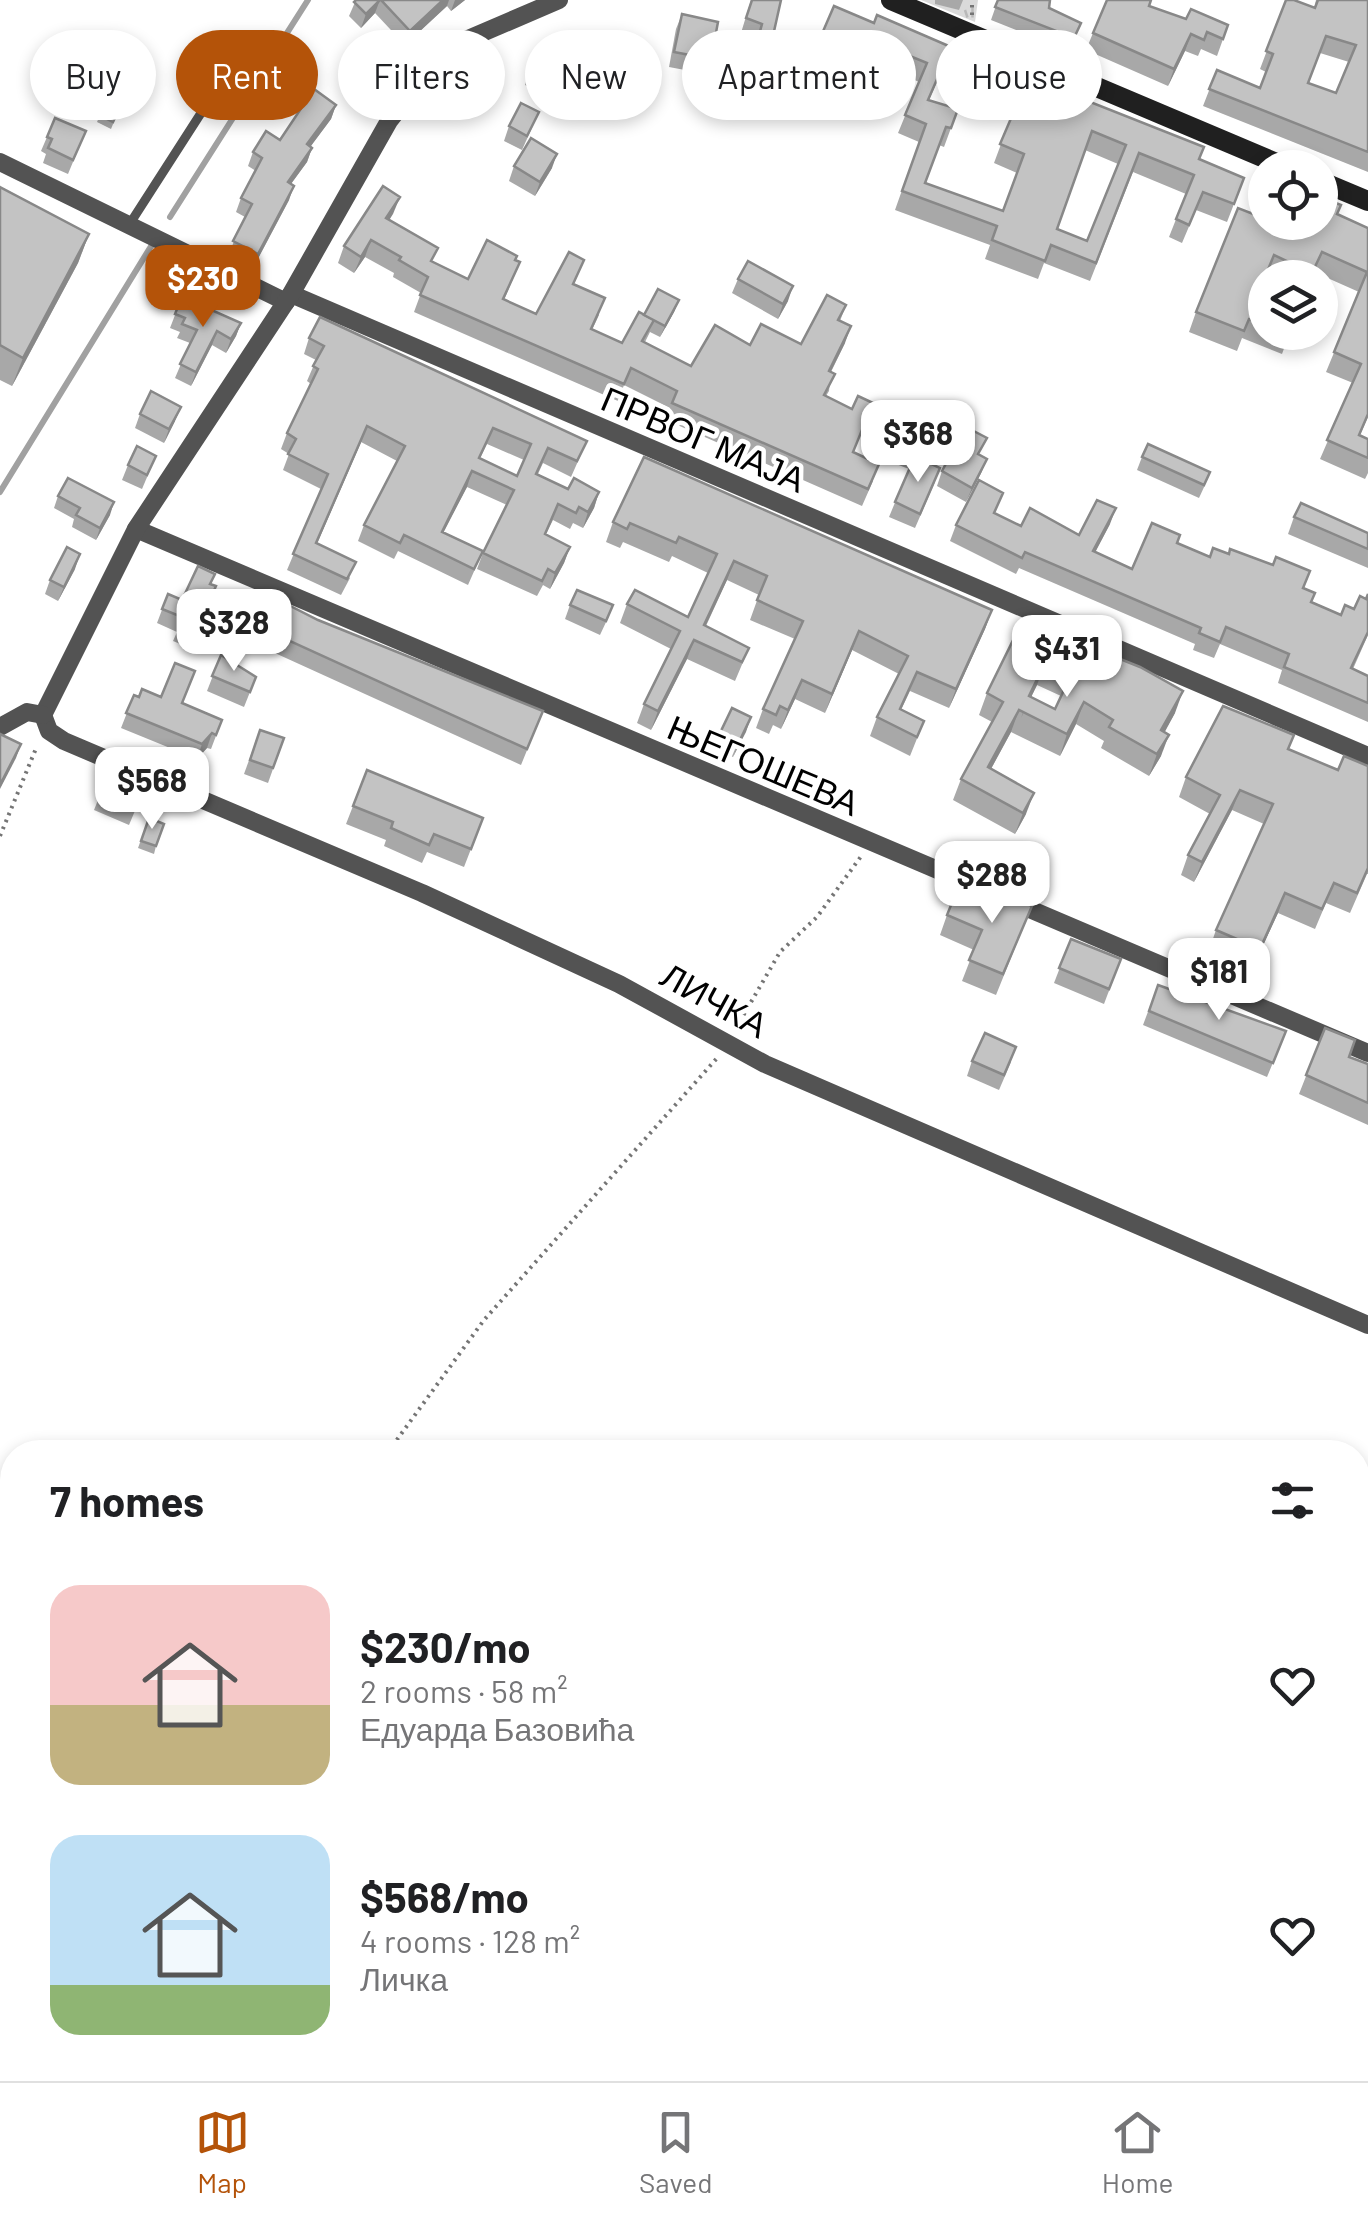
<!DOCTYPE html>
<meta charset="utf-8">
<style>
body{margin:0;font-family:Barlow,sans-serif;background:#f2f2f2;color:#202124;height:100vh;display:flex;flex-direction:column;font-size:38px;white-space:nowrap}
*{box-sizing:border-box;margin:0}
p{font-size:32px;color:#757577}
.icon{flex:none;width:55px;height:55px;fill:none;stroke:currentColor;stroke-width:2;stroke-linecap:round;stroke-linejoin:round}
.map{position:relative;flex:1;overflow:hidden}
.sheet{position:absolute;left:0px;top:1440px;width:1370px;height:642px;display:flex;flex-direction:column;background:#fff;border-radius:40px 40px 0 0;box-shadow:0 5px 15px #0003}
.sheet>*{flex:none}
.hud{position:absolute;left:30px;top:30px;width:1310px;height:90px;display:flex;gap:20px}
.tools{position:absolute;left:1248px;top:150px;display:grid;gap:20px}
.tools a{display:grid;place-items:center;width:90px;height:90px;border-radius:50%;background:#fff;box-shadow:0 5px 15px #0003;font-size:50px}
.price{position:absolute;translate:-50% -85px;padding:0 22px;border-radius:20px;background:#fff;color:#222;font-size:32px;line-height:65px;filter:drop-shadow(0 2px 5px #0008)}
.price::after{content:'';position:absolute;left:50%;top:60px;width:30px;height:22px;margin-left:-15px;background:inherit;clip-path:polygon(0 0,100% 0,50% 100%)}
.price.on{background:#b45309;color:#fff}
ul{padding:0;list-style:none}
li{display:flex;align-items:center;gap:30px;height:250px;padding:0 50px}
li span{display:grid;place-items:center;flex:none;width:280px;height:200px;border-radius:30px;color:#555}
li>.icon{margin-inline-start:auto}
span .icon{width:120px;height:120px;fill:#fffc;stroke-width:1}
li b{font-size:42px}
h2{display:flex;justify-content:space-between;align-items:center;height:120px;padding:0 50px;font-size:42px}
.pill{padding:0 35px;border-radius:45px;background:#fff;box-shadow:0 5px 15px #0003;font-size:35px;line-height:90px}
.pill.on{background:#b45309;color:#fff}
.tab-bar{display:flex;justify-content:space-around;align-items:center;height:140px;border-top:2px solid #e0e0e0;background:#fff;font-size:28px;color:#757577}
.tab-bar a{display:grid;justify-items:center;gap:5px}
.tab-bar .on{color:#b45309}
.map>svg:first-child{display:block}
.park{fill:url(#park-tufts)}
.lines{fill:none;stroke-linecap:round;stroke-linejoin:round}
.stream{stroke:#a1a1a1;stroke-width:6}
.path{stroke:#757575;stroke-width:4;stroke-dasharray:2.5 5;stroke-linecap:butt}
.lane{stroke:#535353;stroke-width:9}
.street{stroke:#535353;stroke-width:18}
.secondary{stroke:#202020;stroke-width:20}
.wall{fill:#a8a8a8;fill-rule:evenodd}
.shaded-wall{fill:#888}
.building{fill:#c3c3c3;stroke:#888;stroke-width:2.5;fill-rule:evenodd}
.labels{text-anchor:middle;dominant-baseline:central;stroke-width:9;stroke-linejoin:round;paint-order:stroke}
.street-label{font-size:35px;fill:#000;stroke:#fff}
</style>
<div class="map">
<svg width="1368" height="2081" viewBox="0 0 1368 2081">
<defs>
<pattern id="park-tufts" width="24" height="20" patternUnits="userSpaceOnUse" patternTransform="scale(2.5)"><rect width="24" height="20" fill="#dadada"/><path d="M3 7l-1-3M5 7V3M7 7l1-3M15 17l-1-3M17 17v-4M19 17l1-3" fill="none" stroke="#b9b9b9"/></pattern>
</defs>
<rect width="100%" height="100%" fill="#fff"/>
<path class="park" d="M921 0H978L975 22Z"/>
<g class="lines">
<g class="stream">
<path d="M170 217 308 0"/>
<path d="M0 492 153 243"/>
</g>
<g class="path">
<path d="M972 15V0"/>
<path d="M0 836 37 746"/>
<path d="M736 1028 780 952 817 917 862 855"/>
<path d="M388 1452 484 1320 718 1057"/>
<path d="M0 1995 12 1981"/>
</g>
<path class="lane" d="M129 225 212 96"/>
<g class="street">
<path d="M0 162 286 302"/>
<path d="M291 294 1368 756"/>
<path d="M136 529 1368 1053"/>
<path d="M43 715 49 731 64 741 422 893 619 984 765 1064 1368 1325"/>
<path d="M43 715 136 529 291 294 389 121 424 77 461 42 559 0"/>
<path d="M0 727 27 712 43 715"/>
</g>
<g class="secondary">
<path d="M891 0 1288 168"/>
<path d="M1320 181 1368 201"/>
<path d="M1358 2032 1368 2017"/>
<path d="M1324 2081 1331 2070"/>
</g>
</g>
<g class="wall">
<path d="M356 0H465L451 11 447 6 405 45 375 13 361 28 349 16Z"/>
<path d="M751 0H781L766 67 761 82 746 78 757 38 741 33Z"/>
<path d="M935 0H963L959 10 935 4Z"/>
<path d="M998 0 1049 8 1076 36 1069 51 991 20Z"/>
<path d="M1286 0 1314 8 1316 0H1368V172L1203 106 1217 70 1260 88 1266 72 1260 69ZM1320 53 1349 62 1336 93 1308 83Z"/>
<path d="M834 6 944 66 929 100 958 109 944 147 939 145 925 183 1003 211 1017 173 994 163 1010 120 972 104 979 86 1199 159 1244 178 1227 222 1196 210 1182 243 1169 237 1186 194 1133 172 1090 281 1044 263 1038 279 985 259 990 245 895 210 919 142 898 133 919 82 886 67 872 98 827 82 834 63 815 55ZM1085 150 1118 164 1087 241 1057 229Z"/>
<path d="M1149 6 1186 19 1228 25 1217 56 1201 49 1198 56 1185 51 1168 86 1086 50 1093 33Z"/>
<path d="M682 14 711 59 706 74 669 67 676 29Z"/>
<path d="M530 70 575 77 563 103 525 85Z"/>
<path d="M106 101 120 107 111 129 97 122Z"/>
<path d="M336 105 331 119 310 147 312 148 307 162 291 184 289 200 253 268 228 255 245 217 236 212 241 198 256 171 248 166 253 152 280 140Z"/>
<path d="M539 112 522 150 504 141 509 126Z"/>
<path d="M47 137 80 145 68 174 43 163 46 154 41 151Z"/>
<path d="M514 166 552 168 535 196 509 181Z"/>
<path d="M0 187 89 234 78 263 12 386 0 380Z"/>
<path d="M400 197 389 220 433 262 468 279 516 260 520 262 504 300 536 314 584 260 574 284 599 315 592 330 622 343 644 315 679 300 674 312 660 337 650 332 645 342 691 366 750 345 801 344 846 305 840 321 845 343 831 372 829 391 826 396 852 409 873 403 853 452 873 481 862 506 666 420 670 408 624 385 618 401 414 312 421 293 393 277 394 273 365 257 354 273 338 263 344 246Z"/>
<path d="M1338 214 1368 228V417L1360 435 1368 439V473L1365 479 1320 459 1353 383 1326 372 1359 292 1314 272 1312 278H1273L1267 275 1257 299 1265 302V332H1290L1282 354 1242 338 1237 351 1189 332 1196 312 1261 217Z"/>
<path d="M738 279 788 301 778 319 732 293Z"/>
<path d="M182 297 241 323 236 336 226 353 212 345 191 386 175 378 190 343 177 338 180 332 170 328Z"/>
<path d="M309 338 587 441 571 477 543 463 538 474 568 489 599 492 594 508 583 528 573 523 570 529 553 520 546 534 570 547 564 563 550 589 543 585 537 596 477 569 483 553 507 505 467 487 443 532 483 551 468 585 398 551 394 559 358 541 364 525 397 461 361 442 317 544 350 578 341 595 287 570 321 489 283 470 289 454 281 449 287 433 311 384 307 381 316 360 304 354ZM487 444 524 460 517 476 480 458Z"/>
<path d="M140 414 175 421 164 443 135 428Z"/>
<path d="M897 424 923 435 914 458 935 482 915 528 889 517 909 469 883 459Z"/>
<path d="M980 455 987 459 981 473 966 502 937 486 942 471Z"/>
<path d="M156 456 142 489 122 480 128 465Z"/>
<path d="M644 457 992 610 985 629 949 708 910 691 901 710 924 721 910 756 870 736 877 717 899 674 852 650 825 713 795 699 781 729 773 725 769 734 756 728 763 709 795 639 750 620 759 595 727 580 706 626 749 648 735 681 687 659 651 730 637 723 644 704 671 649 620 623 627 604 688 617 708 573 672 556 669 562 623 542 620 548 606 542 613 522Z"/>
<path d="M1142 457 1205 485 1199 498 1137 470Z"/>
<path d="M58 496 110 515 96 540 72 527 74 519 54 508Z"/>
<path d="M996 514 1021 526 1079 535 1110 524 1095 552 1132 569 1177 544 1210 557 1304 588 1311 602 1341 615 1354 609 1366 599 1368 594V635L1353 669 1368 676V722L1278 683 1282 670 1220 644 1214 658 1193 650 1195 644 1019 568 1016 574 950 541 956 525Z"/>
<path d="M1294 517 1368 533V568L1288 534Z"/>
<path d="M75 569 58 601 45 594 50 580Z"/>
<path d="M211 584V601L190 648 173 641 177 632 157 623 168 594 182 600Z"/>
<path d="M261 591 318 620 543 711 521 765 242 638Z"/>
<path d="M570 605 607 620 600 635 565 619Z"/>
<path d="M1023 620 1175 713 1164 732 1161 756 1149 776 1101 748 1104 741 1076 724 1060 756 1011 732 991 769 1026 814 1015 834 953 800 961 779 992 722 979 715 987 693ZM1037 685 1061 696 1055 709 1031 697Z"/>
<path d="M221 655 256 677 244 707 207 691Z"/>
<path d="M134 695 139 697H161L182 704 222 720 211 749 207 748 197 759 121 728Z"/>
<path d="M751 717 733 757 714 748 720 733Z"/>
<path d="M260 730 284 738 268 783 244 774Z"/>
<path d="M1289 749 1338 770 1368 766V874H1367L1350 913 1326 903 1315 929 1278 913 1252 969 1209 950 1216 930 1264 824 1232 810 1194 882 1181 875 1188 855 1210 814 1179 797 1186 777Z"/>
<path d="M367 770 483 818 464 867 427 852 422 863 384 846 386 840 346 824Z"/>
<path d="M108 775 123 782 150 775 129 825 94 810Z"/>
<path d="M149 818 156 846 154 854 138 848Z"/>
<path d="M993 904 1032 906 996 995 962 981 974 950 940 935 947 915Z"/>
<path d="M1071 939 1121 959 1104 1004 1054 983Z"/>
<path d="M1158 985 1286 1031 1267 1077 1143 1025Z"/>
<path d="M1325 1028 1349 1057 1368 1064V1125L1299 1094Z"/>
<path d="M972 1061 1011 1062 999 1090 967 1076Z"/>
</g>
<g class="shaded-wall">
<path d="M380 0 375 13 361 28 366 14Z"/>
<path d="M443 0H449L447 6 405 45 410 31Z"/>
<path d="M455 0H465L451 11Z"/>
<path d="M1191 34 1185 51 1168 86 1174 69Z"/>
<path d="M893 49 886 67 872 98 878 79Z"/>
<path d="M336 105 331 119 302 158 307 144Z"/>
<path d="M312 148 307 162 282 196 288 182Z"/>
<path d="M557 154 552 168 535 196 540 182Z"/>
<path d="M294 186 289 200 253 268 258 254Z"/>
<path d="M400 197 393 214 380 235 386 218Z"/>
<path d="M89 234 78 263 12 386 23 358Z"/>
<path d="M371 240 365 257 354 273 361 257Z"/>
<path d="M793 286 788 301 778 319 783 304Z"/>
<path d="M679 300 674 312 660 337 665 326Z"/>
<path d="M241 323 236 336 226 353 231 339Z"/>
<path d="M851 326 845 343 823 387 829 371Z"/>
<path d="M217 331 212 345 191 386 196 372Z"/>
<path d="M181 407 175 421 164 443 169 429Z"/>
<path d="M367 426 361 442 310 559 316 543Z"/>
<path d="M987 459 981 473 966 502 972 488Z"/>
<path d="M472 471 467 487 436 547 442 532Z"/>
<path d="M599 492 594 508 583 528 588 512Z"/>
<path d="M114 502 110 515 96 540 100 528Z"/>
<path d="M1116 508 1110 524 1087 568 1093 551Z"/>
<path d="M570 547 564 563 550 589 555 573Z"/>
<path d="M80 554 75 569 58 601 64 587Z"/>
<path d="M734 561 727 580 697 644 704 625Z"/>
<path d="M992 610 985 629 949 708 956 689Z"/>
<path d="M859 631 852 650 825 713 832 694Z"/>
<path d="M694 640 687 659 651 730 658 711Z"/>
<path d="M1045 663 1037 685 1021 718 1029 696Z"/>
<path d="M802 680 795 699 781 729 788 710Z"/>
<path d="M1183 691 1175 713 1154 752 1161 730Z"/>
<path d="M1084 702 1076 724 1060 756 1067 734Z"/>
<path d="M1019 710 1011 732 980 789 988 767Z"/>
<path d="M751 717 746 732 733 757 739 742Z"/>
<path d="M212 733 207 748 197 759 202 744Z"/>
<path d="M1169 735 1161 756 1149 776 1157 754Z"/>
<path d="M21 744 16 758 0 789V785Z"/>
<path d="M1240 790 1232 810 1194 882 1202 862Z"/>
<path d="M1034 793 1026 814 1015 834 1023 813Z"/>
<path d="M1285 893 1278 913 1252 969 1260 949Z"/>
</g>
<g class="building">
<path d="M356 0H380L366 14 354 2Z"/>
<path d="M381 0H443L410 31Z"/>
<path d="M752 0H781L766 67 751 64 762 24 746 18Z"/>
<path d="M998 0H1050L1049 8 1081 23 1074 38 995 7Z"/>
<path d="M1107 0H1151L1149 6 1186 19 1191 9 1228 25 1223 39 1207 32 1204 40 1191 34 1174 69 1093 33Z"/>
<path d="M1286 0H1294L1315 8 1318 0H1368V152L1209 89 1217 70 1260 88 1273 54 1266 51ZM1326 36 1356 45 1336 93 1308 83Z"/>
<path d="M834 6 874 23 877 15 951 47 928 100 958 109 951 128 946 127 925 183 1003 211 1024 154 1000 144 1018 102 979 86 989 62 1204 147 1199 159 1244 178 1234 204 1203 192 1189 225 1176 219 1194 175 1139 153 1096 263 1051 245 1045 261 992 240 997 226 902 191 926 124 905 115 927 63 893 49 878 79 834 64 842 45 821 36ZM1092 131 1126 145 1087 241 1057 229Z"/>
<path d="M682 14 718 22 711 59 674 52Z"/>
<path d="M543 44 581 62 568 89 530 70Z"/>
<path d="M314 89 336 105 307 144 312 148 288 182 294 186 258 254 233 241 252 204 241 198 262 158 253 152 266 131 280 140Z"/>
<path d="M106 101 120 107 113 122 99 115Z"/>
<path d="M521 103 539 112 527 136 509 126Z"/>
<path d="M55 118 86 131 73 160 48 148 52 139 47 137Z"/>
<path d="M531 138 557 154 540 182 514 166Z"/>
<path d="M383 186 400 197 386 218 438 248 431 261 468 279 487 240 517 256 515 260 520 262 503 299 536 314 569 252 584 260 573 284 605 298 591 329 622 343 639 312 654 320 642 341 691 366 715 325 750 345 761 324 801 344 827 295 846 305 838 320 851 326 829 371 835 374 824 395 852 409 858 396 873 403 853 452 879 464 868 489 672 403 677 391 631 368 624 384 420 295 428 277 399 260 401 257 371 240 361 257 344 246Z"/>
<path d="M0 187 89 234 23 358 0 345Z"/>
<path d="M1320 197 1341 205 1337 214 1368 228V414L1359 435 1368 439V458L1327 440 1361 364 1334 352 1367 272 1322 252 1312 273 1274 255 1256 299 1265 302V325L1249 319 1244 331 1196 312 1238 208 1261 217 1265 205V222H1320Z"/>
<path d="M748 261 793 286 783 304 738 279Z"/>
<path d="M658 289 679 300 665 326 644 315Z"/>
<path d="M182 297 241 323 231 339 217 331 196 372 180 364 197 330 182 324 185 318 175 314Z"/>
<path d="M320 317 587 441 577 461 548 448 536 474 568 489 574 478 599 492 588 512 579 507 576 513 558 504 545 534 570 547 555 573 548 569 542 581 483 553 514 490 472 471 442 532 483 551 474 569 404 535 400 543 364 525 405 446 367 426 316 543 356 562 347 579 293 554 328 474 288 454 296 439 287 433 318 369 313 366 324 346 309 338ZM493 428 531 444 517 476 479 458Z"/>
<path d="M151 391 181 407 169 429 140 414Z"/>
<path d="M897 424 923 435 915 455 889 444Z"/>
<path d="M966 427 987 438 978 454 987 459 972 488 942 471Z"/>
<path d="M1148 444 1210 472 1204 485 1142 457Z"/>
<path d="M137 446 156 456 147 475 128 465Z"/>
<path d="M915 456 940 468 920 514 895 502Z"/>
<path d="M644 457 992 610 956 689 917 672 900 709 924 721 917 737 877 717 908 656 859 631 832 694 802 680 788 710 780 706 776 715 763 709 803 621 757 600 767 576 734 561 704 625 749 648 742 662 694 640 658 711 644 704 680 631 627 604 635 590 688 617 717 554 679 537 676 543 630 523 627 529 613 522Z"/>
<path d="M68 478 114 502 100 528 76 515 80 508 58 496Z"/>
<path d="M979 480 1003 493 994 513 1021 526 1030 508 1079 535 1097 500 1116 508 1093 551 1132 569 1152 523 1180 535 1177 543 1210 557 1213 548 1229 554 1230 549 1273 565 1276 557 1310 571 1303 588 1315 593 1311 602 1341 615 1345 605 1354 609 1360 596 1366 599 1368 594V632L1351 668 1368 676V703L1284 667 1289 654 1226 627 1220 642 1199 633 1201 628 1025 552 1022 558 956 525Z"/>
<path d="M1301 503 1368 533V549L1294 517Z"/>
<path d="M67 547 80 554 64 587 50 580Z"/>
<path d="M198 566 215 574 210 584 216 586 195 633 179 626 182 617 162 609 168 594 182 600Z"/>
<path d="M577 590 613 605 606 621 570 605Z"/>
<path d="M261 591 318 620 543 711 527 749 248 622Z"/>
<path d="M1023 620 1140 667 1183 691 1161 730 1169 735 1157 754 1109 727 1113 720 1084 702 1067 734 1019 710 988 767 1034 793 1023 813 961 779 1003 702 987 693ZM1045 663 1071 675 1055 709 1029 696Z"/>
<path d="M221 655 256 677 250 692 212 676Z"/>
<path d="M175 663 195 671 182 703 222 720 216 735 212 733 202 744 126 713 134 695 139 697 142 689 161 697Z"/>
<path d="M1223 706 1294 735 1288 749 1338 770 1344 756 1368 766V868L1357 893 1334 883 1322 909 1285 893 1260 949 1216 930 1273 804 1240 790 1202 862 1188 855 1220 795 1186 777Z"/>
<path d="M732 708 751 717 739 742 720 733Z"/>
<path d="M260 730 284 738 273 768 250 760Z"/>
<path d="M0 734 21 744 0 785Z"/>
<path d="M130 766 150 775 134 810 100 795 108 775 123 782Z"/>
<path d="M367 770 483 818 471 849 434 834 429 845 391 828 393 822 353 806Z"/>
<path d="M149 818 164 824 156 846 141 841Z"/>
<path d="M958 888 993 904 998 892 1032 906 1003 974 969 960 982 930 947 915Z"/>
<path d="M1071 939 1121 959 1109 989 1059 968Z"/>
<path d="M1158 985 1286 1031 1273 1063 1149 1011Z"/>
<path d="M1325 1028 1355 1040 1349 1057 1368 1064V1103L1306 1075Z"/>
<path d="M985 1033 1016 1047 1004 1075 972 1061Z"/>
</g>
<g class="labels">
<g class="street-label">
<text transform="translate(704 438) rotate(23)">ПРВОГ МАЈА</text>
<text transform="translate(764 764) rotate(23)">ЊЕГОШЕВА</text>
<text transform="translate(715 999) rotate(29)">ЛИЧКА</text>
</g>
</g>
</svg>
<div class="tools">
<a><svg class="icon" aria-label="locate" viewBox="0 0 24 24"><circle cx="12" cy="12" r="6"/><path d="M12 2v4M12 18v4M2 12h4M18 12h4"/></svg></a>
<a><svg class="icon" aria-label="layers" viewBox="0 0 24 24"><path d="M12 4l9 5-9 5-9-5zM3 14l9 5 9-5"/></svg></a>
</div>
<b class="price on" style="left:203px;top:330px">$230</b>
<b class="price" style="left:918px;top:485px">$368</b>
<b class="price" style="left:234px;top:674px">$328</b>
<b class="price" style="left:1067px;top:700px">$431</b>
<b class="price" style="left:152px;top:832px">$568</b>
<b class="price" style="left:992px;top:926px">$288</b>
<b class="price" style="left:1219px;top:1023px">$181</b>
<div class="hud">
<a class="pill">Buy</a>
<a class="pill on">Rent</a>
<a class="pill">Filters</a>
<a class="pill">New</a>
<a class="pill">Apartment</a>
<a class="pill">House</a>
</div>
<section class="sheet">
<h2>7 homes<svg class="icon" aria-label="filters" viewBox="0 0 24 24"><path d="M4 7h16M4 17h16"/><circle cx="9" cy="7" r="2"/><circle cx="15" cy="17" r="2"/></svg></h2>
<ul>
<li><span style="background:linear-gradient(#f6c9c9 60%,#c2b280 0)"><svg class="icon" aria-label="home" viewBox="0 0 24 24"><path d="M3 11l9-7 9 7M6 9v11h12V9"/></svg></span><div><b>$230/mo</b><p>2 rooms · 58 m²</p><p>Едуарда Базовића</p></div><svg class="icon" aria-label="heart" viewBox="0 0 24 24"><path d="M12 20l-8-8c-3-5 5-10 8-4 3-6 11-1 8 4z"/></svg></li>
<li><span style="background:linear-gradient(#bfe0f5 75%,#8fb573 0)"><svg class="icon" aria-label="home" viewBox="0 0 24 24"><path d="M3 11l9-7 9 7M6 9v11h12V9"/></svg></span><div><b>$568/mo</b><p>4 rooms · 128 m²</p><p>Личка</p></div><svg class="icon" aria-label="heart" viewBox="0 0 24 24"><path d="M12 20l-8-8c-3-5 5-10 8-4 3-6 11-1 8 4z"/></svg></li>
</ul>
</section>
</div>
<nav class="tab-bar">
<a class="on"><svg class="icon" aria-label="map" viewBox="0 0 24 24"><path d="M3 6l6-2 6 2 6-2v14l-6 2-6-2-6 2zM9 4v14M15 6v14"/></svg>Map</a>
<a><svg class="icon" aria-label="saved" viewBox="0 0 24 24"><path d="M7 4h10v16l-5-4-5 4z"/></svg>Saved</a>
<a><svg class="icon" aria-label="home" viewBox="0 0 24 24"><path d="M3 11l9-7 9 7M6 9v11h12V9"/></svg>Home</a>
</nav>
